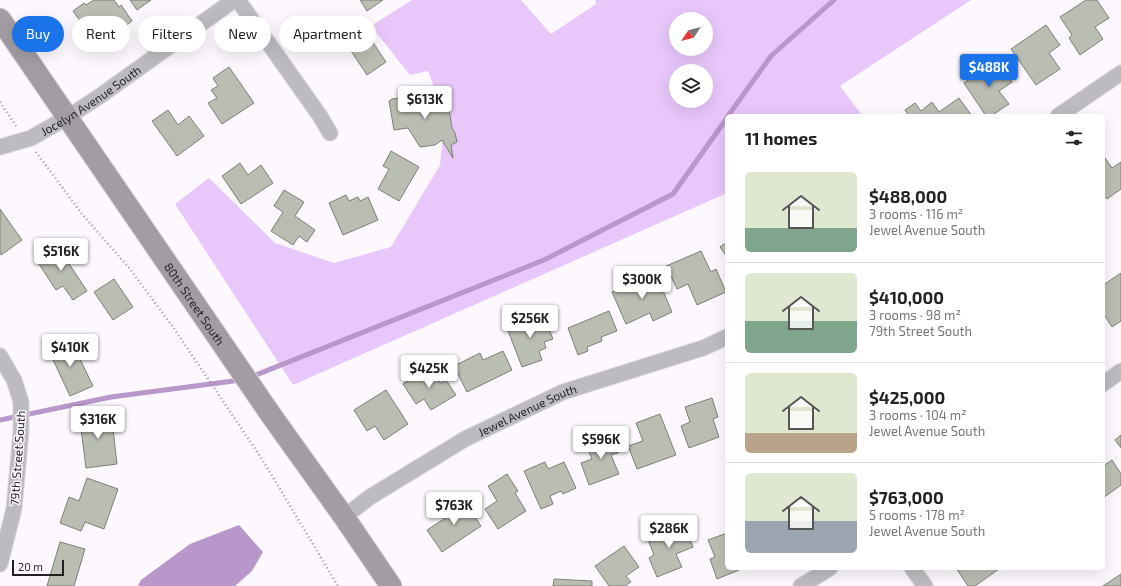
<!DOCTYPE html>
<meta charset="utf-8">
<style>
body{margin:0;font-family:"Exo 2",sans-serif;background:#f2f2f2;color:#222;height:100vh;display:flex;flex-direction:column;font-size:15px;white-space:nowrap}
*{box-sizing:border-box;margin:0}
p{font-size:13px;color:#767676}
.icon{flex:none;width:22px;height:22px;fill:none;stroke:currentColor;stroke-width:2;stroke-linecap:round;stroke-linejoin:round}
.map{position:relative;flex:1;overflow:hidden}
.sheet{position:absolute;left:725px;top:114px;width:380px;height:456px;display:flex;flex-direction:column;background:#fff;border-radius:6px;box-shadow:0 4px 16px #0002}
.sheet>*{flex:none}
.hud{position:absolute;left:12px;top:16px;width:380px;height:36px;display:flex;gap:8px}
.needle{width:26px;rotate:235deg}
.buttons{position:absolute;left:669px;top:12px;display:grid;gap:8px}
.buttons a{display:grid;place-items:center;width:44px;height:44px;border-radius:50%;background:#fff;box-shadow:0 4px 16px #0002;font-size:20px}
.scale{position:absolute;left:12px;bottom:10px;width:52px;box-sizing:border-box;padding-left:4px;border:2px solid #221f23;border-top:0;font-size:11px;line-height:14px;white-space:nowrap;color:#221f23;-webkit-text-stroke:3px #fcf8fe;paint-order:stroke}
.price{position:absolute;translate:-50% -34px;padding:0 9px;border-radius:4px;background:#fff;color:#222;font-size:13px;line-height:26px;filter:drop-shadow(0 1px 2px #0008)}
.price::after{content:'';position:absolute;left:50%;top:24px;width:12px;height:9px;margin-left:-6px;background:inherit;clip-path:polygon(0 0,100% 0,50% 100%)}
.price.selected{background:#1a73e8;color:#fff}
ul{padding:0;list-style:none}
li{display:flex;align-items:center;gap:12px;height:100px;padding:0 20px}
li+li{border-top:1px solid #e0e0e0}
li span{display:grid;place-items:center;flex:none;width:112px;height:80px;border-radius:6px;color:#555}
li>.icon{margin-inline-start:auto}
span .icon{width:48px;height:48px;fill:#fffc;stroke-width:1}
li b{font-size:17px}
h2{display:flex;justify-content:space-between;align-items:center;height:48px;padding:0 20px;font-size:17px}
.pill{padding:0 14px;border-radius:18px;background:#fff;box-shadow:0 4px 16px #0002;font-size:14px;line-height:36px}
.pill.selected{background:#1a73e8;color:#fff}
.map>svg:first-child{display:block}
.green{fill:#e8c7fb;fill-rule:evenodd}
.water{fill:#b897ca}
.lines{fill:none;stroke-linecap:round;stroke-linejoin:round}
.stream{stroke:#b897ca;stroke-width:5}
.building{fill:#babdb2;stroke:#7d8075}
.minor-casing{stroke:#d9d5db;stroke-width:17}
.secondary-casing{stroke:#d9d5db;stroke-width:23}
.path{stroke:#9a979c;stroke-width:2.5;stroke-dasharray:1 3;stroke-linecap:butt}
.minor{stroke:#bebbc0;stroke-width:15}
.secondary{stroke:#a19da3;stroke-width:21}
.labels{text-anchor:middle;dominant-baseline:central;stroke-width:3;stroke-linejoin:round;paint-order:stroke}
.street-label{font-size:12px;fill:#221f23;stroke:#fcf8fe}
</style>
<div class="map">
<svg width="1121" height="586" viewBox="0 0 1121 586">
<rect width="100%" height="100%" fill="#fcf8fe"/>
<path class="green" d="M412 0H521L551 34 596 4 595 0H971L840 86 862 115 860 116H727V193L725 194 293 385 175 204 209 178 275 243 334 263 391 247 440 165 445 117 428 71 410 75 371 26ZM676 19H706V49H676ZM676 71H706V101H676Z"/>
<path class="water" d="M239 525 263 552 252 571 235 586H138L141 580 190 544Z"/>
<g class="lines">
<g class="stream">
<path d="M728 116 771 56 834 0"/>
<path d="M251 377 544 260 673 194 727 118"/>
<path d="M0 420 111 397 241 380"/>
</g>
</g>
<g class="building">
<path d="M94 0H114L119 7 121 5 132 21 108 39 98 25 88 32 73 11 84 3 86 5Z"/>
<path d="M130 0H151L137 10Z"/>
<path d="M360 0H383L367 11Z"/>
<path d="M1086 0H1097L1109 18 1095 27 1103 39 1080 55 1069 38 1072 35 1060 17Z"/>
<path d="M358 20 386 62 367 75 339 33Z"/>
<path d="M1046 25 1060 45 1049 53 1060 69 1036 85 1011 49Z"/>
<path d="M986 60 991 66 998 61 1012 82 999 91 1009 104 991 116H986L964 83 979 73 976 67Z"/>
<path d="M229 67 254 103 222 124 208 103 217 98 211 90 218 86 213 78Z"/>
<path d="M445 93 447 96 452 128 455 133 457 142 451 145 453 158 442 140 435 145 420 147 408 128 394 130 389 101 392 99 405 97 414 112 412 98Z"/>
<path d="M959 98 972 116H909L905 110 915 103 921 111 932 102 939 112Z"/>
<path d="M168 110 178 125 189 116 204 136 177 156 152 121Z"/>
<path d="M391 151 419 167 399 201 378 189 389 169 383 166Z"/>
<path d="M1103 155 1112 168 1121 162V189L1107 199 1103 194Z"/>
<path d="M240 163 248 175 261 165 273 183 241 204 222 176Z"/>
<path d="M284 190 304 202 295 216 315 230 307 242 299 236 293 245 271 231 283 212 274 206Z"/>
<path d="M346 195 349 201 358 197 360 201 368 197 378 220 343 235 329 203Z"/>
<path d="M0 209 22 240 1 255 0 253Z"/>
<path d="M727 242V257L720 247Z"/>
<path d="M56 244 87 291 73 300 63 286 56 290 35 258Z"/>
<path d="M701 251 711 272 716 269 726 292 697 305 688 284 677 289 666 266Z"/>
<path d="M1121 273V321L1112 327 1103 313V309L1104 308 1103 306V285Z"/>
<path d="M652 274 659 292 663 291 672 312 653 321 650 313 626 324 612 292Z"/>
<path d="M114 279 133 307 113 320 94 292Z"/>
<path d="M609 311 617 331 601 337 602 341 587 347 588 351 578 355 568 328Z"/>
<path d="M543 314 553 339 544 342 546 348 539 351 542 360 522 367 507 328Z"/>
<path d="M65 339 74 360 79 357 93 386 70 396 47 347Z"/>
<path d="M503 351 512 370 467 392 454 366 480 353 483 360Z"/>
<path d="M430 367 440 383 446 380 456 395 431 410 424 399 416 404 403 384Z"/>
<path d="M386 390 408 424 384 440 375 426 367 431 354 410Z"/>
<path d="M712 398 718 417 713 419 719 437 689 448 681 426 690 422 685 407Z"/>
<path d="M99 410 100 422 112 420 117 464 86 468 79 413Z"/>
<path d="M660 414 676 455 637 469 628 446 643 441 636 423Z"/>
<path d="M610 433 618 453 611 455 619 474 589 485 581 463 592 459 585 443Z"/>
<path d="M1121 435V448L1115 440Z"/>
<path d="M1112 460 1121 474V485L1103 498V466Z"/>
<path d="M545 462 548 469 564 462 576 488 563 494 561 491 550 496 553 504 541 509 524 471Z"/>
<path d="M507 474 518 491 515 493 526 511 498 529 485 509 497 501 488 486Z"/>
<path d="M87 478 118 489 104 529 85 522 81 531 60 523 69 497 79 501Z"/>
<path d="M463 499 481 526 442 552 427 530 450 515 446 510Z"/>
<path d="M682 522 693 547 676 554 682 567 657 577 649 558 654 555 647 537Z"/>
<path d="M727 533V568H744L717 579 710 559 715 557 708 540Z"/>
<path d="M60 542 85 549 74 586H47Z"/>
<path d="M624 546 639 567 626 576 631 582 625 586H609L595 566Z"/>
<path d="M956 568H998L999 569 975 586H968Z"/>
<path d="M1121 574V586H1103Z"/>
<path d="M554 579 592 581V586H553Z"/>
</g>
<g class="lines">
<g class="minor-casing">
<g id="minor">
<path d="M238 0 320 116 330 133"/>
<path d="M1058 116 1121 73"/>
<path id="s1" d="M0 147 31 138 68 117 100 96 234 0"/>
<path d="M0 356 14 380 21 402V431L14 509 0 564"/>
<path d="M1103 384 1121 371"/>
<path id="s2" d="M344 517 370 497 465 439 563 392 703 348 727 337"/>
<path d="M912 568 925 586"/>
<path d="M801 586 830 568"/>
</g>
</g>
<g class="secondary-casing">
<g id="secondary">
<path id="s3" d="M0 19 271 415 344 517 391 586"/>
</g>
</g>
<g class="path">
<path d="M0 102 16 126"/>
<path d="M36 152 82 214 130 269 173 327 262 459 338 586"/>
</g>
<use href="#minor" class="minor"/>
<use href="#secondary" class="secondary"/>
</g>
<g class="labels">
<g class="street-label">
<text stroke="none"><textPath href="#s1" startOffset="103">Jocelyn Avenue South</textPath></text>
<text stroke="none"><textPath href="#s3" startOffset="345">80th Street South</textPath></text>
<text stroke="none"><textPath href="#s2" startOffset="213">Jewel Avenue South</textPath></text>
<text transform="translate(17 458) rotate(-86)">79th Street South</text>
</g>
</g>
</svg>
<div class="buttons">
<a><svg class="needle" viewBox="-14 -14 28 28"><path d="M0-13l5 13h-10z" fill="#e53935"/><path d="M0 13l5-13h-10z" fill="#767676"/></svg></a>
<a><svg class="icon" aria-label="layers" viewBox="0 0 24 24"><path d="M12 4l9 5-9 5-9-5zM3 14l9 5 9-5"/></svg></a>
</div>
<div class="scale">20 m</div>
<b class="price selected" style="left:989px;top:88px">$488K</b>
<b class="price" style="left:425px;top:120px">$613K</b>
<b class="price" style="left:61px;top:272px">$516K</b>
<b class="price" style="left:642px;top:300px">$300K</b>
<b class="price" style="left:530px;top:339px">$256K</b>
<b class="price" style="left:70px;top:368px">$410K</b>
<b class="price" style="left:429px;top:389px">$425K</b>
<b class="price" style="left:98px;top:440px">$316K</b>
<b class="price" style="left:601px;top:460px">$596K</b>
<b class="price" style="left:454px;top:526px">$763K</b>
<b class="price" style="left:669px;top:549px">$286K</b>
<div class="hud">
<a class="pill selected">Buy</a>
<a class="pill">Rent</a>
<a class="pill">Filters</a>
<a class="pill">New</a>
<a class="pill">Apartment</a>
</div>
<section class="sheet">
<h2>11 homes<svg class="icon" aria-label="filters" viewBox="0 0 24 24"><path d="M4 7h16M4 17h16"/><circle cx="9" cy="7" r="2"/><circle cx="15" cy="17" r="2"/></svg></h2>
<ul>
<li><span style="background:linear-gradient(#dfe7d0 70%,#7fa58c 0)"><svg class="icon" aria-label="home" viewBox="0 0 24 24"><path d="M3 11l9-7 9 7M6 9v11h12V9"/></svg></span><div><b>$488,000</b><p>3 rooms · 116 m²</p><p>Jewel Avenue South</p></div></li>
<li><span style="background:linear-gradient(#dfe7d0 60%,#7fa58c 0)"><svg class="icon" aria-label="home" viewBox="0 0 24 24"><path d="M3 11l9-7 9 7M6 9v11h12V9"/></svg></span><div><b>$410,000</b><p>3 rooms · 98 m²</p><p>79th Street South</p></div></li>
<li><span style="background:linear-gradient(#dfe7d0 75%,#b9a48a 0)"><svg class="icon" aria-label="home" viewBox="0 0 24 24"><path d="M3 11l9-7 9 7M6 9v11h12V9"/></svg></span><div><b>$425,000</b><p>3 rooms · 104 m²</p><p>Jewel Avenue South</p></div></li>
<li><span style="background:linear-gradient(#dfe7d0 60%,#9aa5b1 0)"><svg class="icon" aria-label="home" viewBox="0 0 24 24"><path d="M3 11l9-7 9 7M6 9v11h12V9"/></svg></span><div><b>$763,000</b><p>5 rooms · 178 m²</p><p>Jewel Avenue South</p></div></li>
</ul>
</section>
</div>
